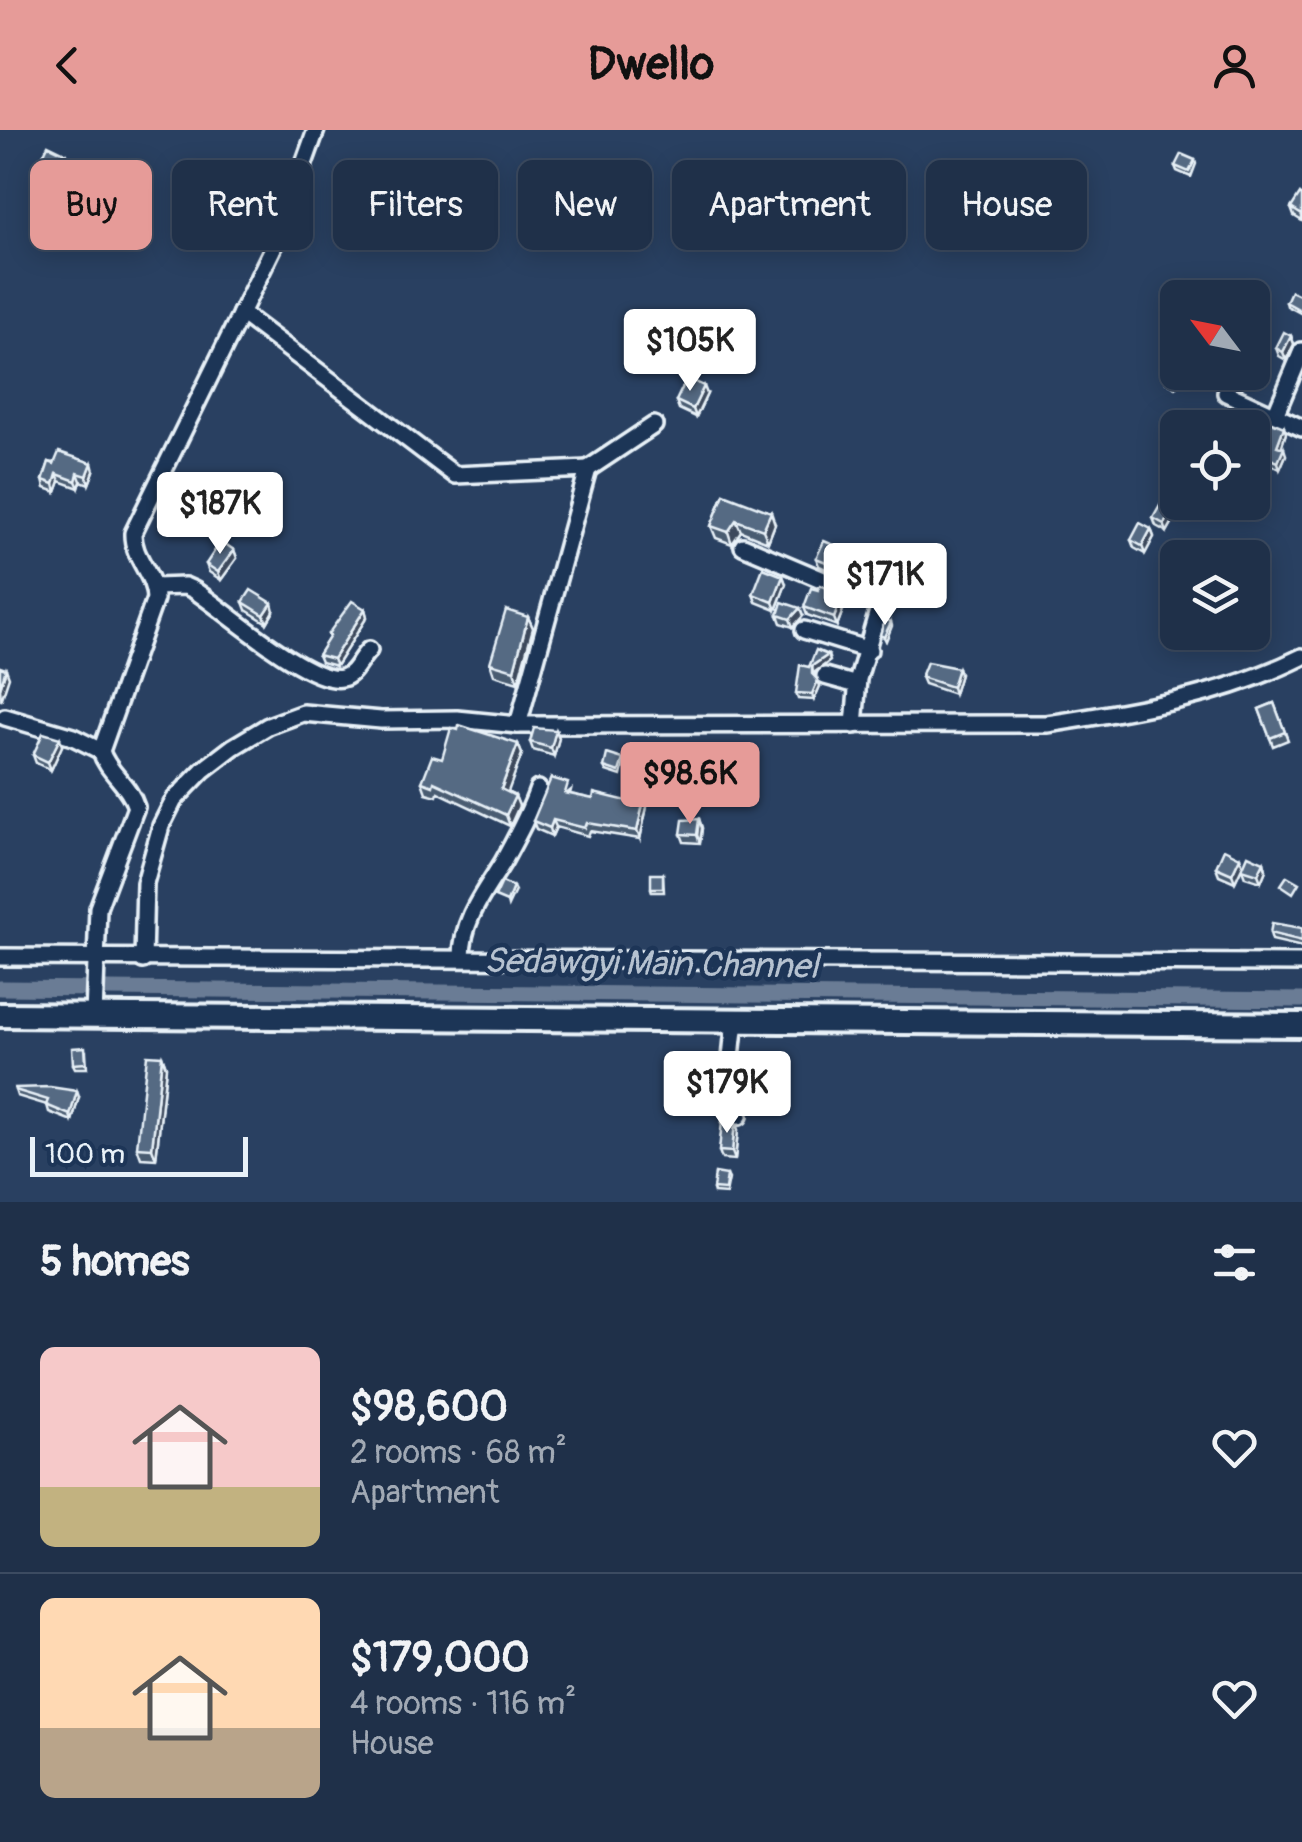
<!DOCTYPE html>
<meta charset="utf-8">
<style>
body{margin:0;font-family:Pangolin,sans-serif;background:#273850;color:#f1f3f6;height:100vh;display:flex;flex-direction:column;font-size:38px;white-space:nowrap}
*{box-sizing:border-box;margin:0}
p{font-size:32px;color:#a1a9b4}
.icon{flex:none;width:55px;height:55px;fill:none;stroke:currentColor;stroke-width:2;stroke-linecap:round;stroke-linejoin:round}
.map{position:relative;height:1072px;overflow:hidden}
.panel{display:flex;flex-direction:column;background:#1f3049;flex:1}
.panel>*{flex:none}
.hud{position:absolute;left:30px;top:30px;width:1242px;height:90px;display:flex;gap:20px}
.needle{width:65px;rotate:302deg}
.fabs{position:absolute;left:1160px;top:150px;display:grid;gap:20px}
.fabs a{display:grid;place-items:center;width:110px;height:110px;border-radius:15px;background:#1f3049;box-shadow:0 5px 25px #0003,0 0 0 2px #3c4b61;font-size:50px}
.scale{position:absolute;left:30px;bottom:25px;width:218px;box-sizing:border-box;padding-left:10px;border:5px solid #e8f1f8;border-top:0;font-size:28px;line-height:35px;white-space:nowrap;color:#e8f1f8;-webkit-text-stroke:8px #1d3557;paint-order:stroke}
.price{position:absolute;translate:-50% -85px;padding:0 22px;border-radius:10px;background:#fff;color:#222;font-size:32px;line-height:65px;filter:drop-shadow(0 2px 5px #0008)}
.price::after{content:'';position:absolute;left:50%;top:60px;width:30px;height:22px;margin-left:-15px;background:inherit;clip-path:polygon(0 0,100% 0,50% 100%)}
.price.on{background:#e69b98;color:#111}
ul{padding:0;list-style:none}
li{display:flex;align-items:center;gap:30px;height:250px;padding:0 40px}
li+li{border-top:2px solid #3c4b61}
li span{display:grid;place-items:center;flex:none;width:280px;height:200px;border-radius:15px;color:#555}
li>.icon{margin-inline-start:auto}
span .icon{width:120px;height:120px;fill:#fffc;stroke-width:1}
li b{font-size:42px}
h2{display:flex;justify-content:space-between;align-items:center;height:120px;padding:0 40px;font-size:42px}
.tag{padding:0 35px;border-radius:15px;background:#1f3049;box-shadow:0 5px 25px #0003,0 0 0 2px #3c4b61;font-size:35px;line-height:90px}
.tag.on{background:#e69b98;color:#111}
header{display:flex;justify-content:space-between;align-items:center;height:130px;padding:0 40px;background:#e69b98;color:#111;font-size:45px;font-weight:700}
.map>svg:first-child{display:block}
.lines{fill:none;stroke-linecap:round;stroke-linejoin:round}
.canal{stroke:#6b7c95;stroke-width:15}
.street-casing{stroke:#e8f1f8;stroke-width:22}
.secondary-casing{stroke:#e8f1f8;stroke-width:30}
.street{stroke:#1d3557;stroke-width:15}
.secondary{stroke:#1d3557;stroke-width:22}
.wall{fill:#495b71;stroke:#e8f1f8;stroke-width:2.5}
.shaded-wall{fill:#3c4a5c;stroke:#e8f1f8;stroke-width:2.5}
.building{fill:#556a83;stroke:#e8f1f8;stroke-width:2.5}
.labels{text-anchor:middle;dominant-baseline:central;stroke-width:9;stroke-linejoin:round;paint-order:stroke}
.water-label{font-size:35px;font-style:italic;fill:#b6c2d0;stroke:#1d3557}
</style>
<header><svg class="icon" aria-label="back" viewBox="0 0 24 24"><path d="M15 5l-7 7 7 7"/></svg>Dwello<svg class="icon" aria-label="person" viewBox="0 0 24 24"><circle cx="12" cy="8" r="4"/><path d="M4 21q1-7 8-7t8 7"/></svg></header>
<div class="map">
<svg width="1302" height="1072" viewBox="0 0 1302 1072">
<rect width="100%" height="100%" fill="#294061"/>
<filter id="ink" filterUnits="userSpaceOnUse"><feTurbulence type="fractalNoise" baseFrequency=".01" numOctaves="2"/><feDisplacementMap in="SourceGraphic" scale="20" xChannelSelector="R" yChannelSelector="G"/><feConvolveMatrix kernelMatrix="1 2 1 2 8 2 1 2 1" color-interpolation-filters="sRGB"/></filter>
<g filter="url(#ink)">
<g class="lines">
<path class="canal" d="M0 858 1302 870"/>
<g class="street-casing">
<g id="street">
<path d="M241 183 455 345 588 339 518 595"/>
<path d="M1226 263 1302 298"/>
<path d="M1276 283 1302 221"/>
<path d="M588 339 654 295"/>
<path d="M743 416 880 474 858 549 854 595"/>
<path d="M155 457 185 456 194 460C225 480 309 555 342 548 355 545 359 529 369 520"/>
<path d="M804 500 869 520"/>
<path d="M825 546 857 555"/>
<path d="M5 587 73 607 101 621"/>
<path d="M0 827 1302 833"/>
<path d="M462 827C462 789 484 763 503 732 516 708 529 685 538 659"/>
<path d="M143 830 145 753 161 696 174 670 203 640 233 617 268 596 303 583 381 590 457 589 518 595 1047 594C1133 581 1224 566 1302 527"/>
<path d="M94 886 98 778 136 677C129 654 107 642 101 621L155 469C155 444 132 428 133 403L276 112 316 0"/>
<path d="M735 892C731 924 726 955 739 986"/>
</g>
</g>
<g class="secondary-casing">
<path id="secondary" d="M0 885 1302 895"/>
</g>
<use href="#street" class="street"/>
<use href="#secondary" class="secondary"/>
</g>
<g class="wall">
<path d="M67 24 70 32 59 55 40 46 37 38Z"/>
<path d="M1195 30 1196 34 1191 47 1177 41 1175 36Z"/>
<path d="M1302 66V91L1294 86 1291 78Z"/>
<path d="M121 73 124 81 117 95 103 89 100 81Z"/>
<path d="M1302 166V184L1287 176 1286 172Z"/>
<path d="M1291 206 1294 214 1286 230 1279 226 1276 218Z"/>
<path d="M1222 242H1249L1250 246 1242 258 1222 253 1220 246Z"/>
<path d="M707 264 696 287 679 279 676 271Z"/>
<path d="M1286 303 1281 317 1286 325 1280 339 1270 334 1257 375 1253 374 1247 388 1236 383 1233 377 1235 372H1252V305L1262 308Z"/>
<path d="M49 332 94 341 89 354 81 351 79 358 60 351 56 362 45 358 43 350Z"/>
<path d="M724 364 775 394 768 412 741 401 732 414 716 408 711 396Z"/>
<path d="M1173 377 1176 386 1167 402 1156 396 1153 388Z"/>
<path d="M1151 399 1154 407 1145 424 1134 418 1131 410Z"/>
<path d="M234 420 237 428 221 450 209 442 206 434Z"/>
<path d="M846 427 838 444 819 436 816 428Z"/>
<path d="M783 446 786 454 776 480 756 472 753 464Z"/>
<path d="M818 460 843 464 846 472 837 496 807 485 804 477Z"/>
<path d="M243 472 274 481 267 493 246 480Z"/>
<path d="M365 479 367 487 336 536 321 532 318 525 329 508 328 504Z"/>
<path d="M778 485 803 486 793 497 781 493Z"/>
<path d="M528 487 533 498 518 552 494 545 490 533Z"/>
<path d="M830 531 815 542 814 546 820 556 814 570 798 569 796 563 809 537Z"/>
<path d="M958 538 960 544 954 564 924 554 921 547Z"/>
<path d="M1274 573 1288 610 1273 616 1259 579Z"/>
<path d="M556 600 559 608 554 626 533 620 530 612Z"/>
<path d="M518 614 522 624 507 662 515 666 519 676 510 696 438 662 437 666 426 663 422 652 442 629Z"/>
<path d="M62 616 51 640 36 633 33 625Z"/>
<path d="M623 629 624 633 621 646 606 641 604 637Z"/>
<path d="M571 660 570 664 593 669 648 672 640 709 590 701 588 706 556 697 552 706 536 699 533 691Z"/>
<path d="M699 689 702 698 700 713 684 712 681 704Z"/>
<path d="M1264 732 1266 740 1261 752 1245 747 1242 739Z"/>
<path d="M1243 735 1235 752 1219 745 1216 737Z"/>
<path d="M663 744 664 762H652L651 758Z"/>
<path d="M1302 798V817L1272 810 1270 803Z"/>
<path d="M86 922 87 938H75L73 934Z"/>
<path d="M162 926 166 937 156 1029 141 1028 137 1017Z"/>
<path d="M15 960 79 967 72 991 49 982 47 975 17 966Z"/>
<path d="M735 992 738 1000 735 1030 722 1029 719 1021Z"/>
<path d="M727 1045 729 1049 726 1064 714 1063 713 1059Z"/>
</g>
<g class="shaded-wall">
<path d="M67 24 70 32 59 55 56 47Z"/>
<path d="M121 73 124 81 117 95 114 87Z"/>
<path d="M1291 206 1294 214 1286 230 1283 222Z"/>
<path d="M1245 242H1249L1250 246 1242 258 1239 251Z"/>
<path d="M704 256 707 264 696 287 693 279Z"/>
<path d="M1284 297 1286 303 1280 322 1277 316Z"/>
<path d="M1284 318 1286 325 1280 339 1278 332Z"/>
<path d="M1268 328 1270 334 1257 375 1254 369Z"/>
<path d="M92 333 94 341 89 354 87 346Z"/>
<path d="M78 343 81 351 79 358 76 351Z"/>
<path d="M57 344 60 351 56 362 54 354Z"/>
<path d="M1248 372 1253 374 1247 388 1245 382Z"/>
<path d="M1173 377 1176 386 1167 402 1164 394Z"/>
<path d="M771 382 775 394 768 412 763 400Z"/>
<path d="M736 390 741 401 732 414 728 402Z"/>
<path d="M1151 399 1154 407 1145 424 1142 416Z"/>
<path d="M843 419 846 427 838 444 836 436Z"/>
<path d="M234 420 237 428 221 450 218 442Z"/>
<path d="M783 446 786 454 776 480 773 472Z"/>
<path d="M843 464 846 472 837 496 834 488Z"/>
<path d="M272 473 274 481 267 493 264 485Z"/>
<path d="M800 478 803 486 793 497 790 489Z"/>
<path d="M365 479 367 487 336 536 333 529Z"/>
<path d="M528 487 533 498 518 552 514 540Z"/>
<path d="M891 492 892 496 886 511 884 507Z"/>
<path d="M828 525 830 531 815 542 814 550 812 536Z"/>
<path d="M958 538 960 544 954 564 952 557Z"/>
<path d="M6 539 9 547 1 571 0 558Z"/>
<path d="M818 550 820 556 814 570 812 564Z"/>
<path d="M556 600 559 608 554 626 551 618Z"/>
<path d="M60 608 62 616 51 640 48 632Z"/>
<path d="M518 614 522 624 505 670 501 659Z"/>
<path d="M645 665 648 672 640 709 637 701Z"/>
<path d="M515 666 519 676 510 696 506 685Z"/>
<path d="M699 689 702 698 700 713 697 705Z"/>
<path d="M553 690 556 697 552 706 550 698Z"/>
<path d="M1240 727 1243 735 1235 752 1232 744Z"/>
<path d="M1264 732 1266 740 1261 752 1258 744Z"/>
<path d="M513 757 515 761 508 776 507 772Z"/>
<path d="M162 926 166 937 156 1029 152 1018Z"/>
<path d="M77 961 79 967 72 991 70 985Z"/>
<path d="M735 992 738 1000 735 1030 732 1022Z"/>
</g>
<g class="building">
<path d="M48 15 67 24 56 47 37 38Z"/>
<path d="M1181 24 1195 30 1189 42 1175 36Z"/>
<path d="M1300 64 1302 66V85L1291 78Z"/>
<path d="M107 67 121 73 114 87 100 81Z"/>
<path d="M1291 161 1302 166V181L1286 172Z"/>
<path d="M1284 202 1291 206 1283 222 1276 218Z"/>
<path d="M1171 242 1182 248 1176 258 1166 252Z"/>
<path d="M1222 242H1245L1239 251 1220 246Z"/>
<path d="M687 248 704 256 693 279 676 271Z"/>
<path d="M1221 279 1241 288 1236 298H1213Z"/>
<path d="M1269 291 1284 297 1277 316 1284 318 1278 332 1268 328 1254 369 1252 368V305L1262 308Z"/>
<path d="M59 322 92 333 87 346 78 343 76 351 57 344 54 354 43 350 49 332 54 334Z"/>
<path d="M724 364 771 382 763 400 736 390 728 402 711 396Z"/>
<path d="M1162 372 1173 377 1164 394 1153 388Z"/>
<path d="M1235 372H1248L1245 382 1233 377Z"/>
<path d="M1140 393 1151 399 1142 416 1131 410Z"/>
<path d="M221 411 234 420 218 442 206 434Z"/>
<path d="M824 411 843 419 836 436 816 428Z"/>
<path d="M763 438 783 446 773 472 753 464Z"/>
<path d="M820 455 843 464 834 488 804 477 811 458 818 460Z"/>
<path d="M251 460 272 473 264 485 243 472Z"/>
<path d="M352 471 365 479 333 529 318 525 330 506 328 504Z"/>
<path d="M782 472 800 478 790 489 778 485Z"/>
<path d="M506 480 528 487 514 540 490 533Z"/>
<path d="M885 489 891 492 884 507 880 505Z"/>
<path d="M816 520 828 525 812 536V544L818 550 812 564 796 563 800 535 809 537Z"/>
<path d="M927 532 958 538 952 557 921 547Z"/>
<path d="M0 537 6 539 0 558Z"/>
<path d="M1274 573 1285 602 1270 608 1259 579Z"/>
<path d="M459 595 518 614 501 659 515 666 506 685 434 652 433 656 422 652 432 626 442 629 451 598 458 600Z"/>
<path d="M534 598 556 600 551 618 530 612Z"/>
<path d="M43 603 60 608 48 632 33 625Z"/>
<path d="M607 624 623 629 619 642 604 637Z"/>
<path d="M551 648 568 653 565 663 593 669 594 663 627 671 630 660 645 665 637 701 587 693 585 698 553 690 550 698 533 691Z"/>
<path d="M699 689 697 705 681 704 683 690Z"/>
<path d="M1224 719 1240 727 1232 744 1216 737Z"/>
<path d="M1248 725 1264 732 1258 744 1242 739Z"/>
<rect x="651" y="744" width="12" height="14"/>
<path d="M1287 746 1299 753 1293 763 1281 755Z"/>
<path d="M502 752 513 757 507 772 495 767Z"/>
<path d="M1272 793 1302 798V811L1270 803Z"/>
<path d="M85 917 86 933 73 934 72 918Z"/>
<path d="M147 925 162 926 152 1018 137 1017Z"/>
<path d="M50 957 77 961 70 985 46 975 48 970 15 960V958Z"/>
<path d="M722 991 735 992 732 1022 719 1021Z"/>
<path d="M715 1043 727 1045 725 1060 713 1059Z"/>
</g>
</g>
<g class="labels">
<g class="water-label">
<text transform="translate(651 834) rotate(1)">Sedawgyi Main Channel</text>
</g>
</g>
</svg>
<div class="fabs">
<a><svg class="needle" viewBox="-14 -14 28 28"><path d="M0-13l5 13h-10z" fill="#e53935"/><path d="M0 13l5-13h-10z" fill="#a1a9b4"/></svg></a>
<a><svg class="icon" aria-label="locate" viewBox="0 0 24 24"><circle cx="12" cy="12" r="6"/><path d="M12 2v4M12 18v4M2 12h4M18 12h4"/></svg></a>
<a><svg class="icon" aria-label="layers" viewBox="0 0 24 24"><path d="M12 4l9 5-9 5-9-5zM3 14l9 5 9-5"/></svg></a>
</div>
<div class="scale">100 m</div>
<b class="price" style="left:690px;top:264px">$105K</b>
<b class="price" style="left:220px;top:427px">$187K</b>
<b class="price" style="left:885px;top:498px">$171K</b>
<b class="price on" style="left:690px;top:697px">$98.6K</b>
<b class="price" style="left:727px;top:1006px">$179K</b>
<div class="hud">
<a class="tag on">Buy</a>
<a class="tag">Rent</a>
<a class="tag">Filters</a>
<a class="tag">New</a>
<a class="tag">Apartment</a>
<a class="tag">House</a>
</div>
</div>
<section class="panel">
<h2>5 homes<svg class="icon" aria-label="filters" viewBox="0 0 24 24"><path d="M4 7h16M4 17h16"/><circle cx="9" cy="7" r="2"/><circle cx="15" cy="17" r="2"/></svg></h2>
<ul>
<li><span style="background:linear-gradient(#f6c9c9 70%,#c2b280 0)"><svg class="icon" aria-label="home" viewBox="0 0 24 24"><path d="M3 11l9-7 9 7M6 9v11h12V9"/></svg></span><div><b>$98,600</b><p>2 rooms · 68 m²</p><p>Apartment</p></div><svg class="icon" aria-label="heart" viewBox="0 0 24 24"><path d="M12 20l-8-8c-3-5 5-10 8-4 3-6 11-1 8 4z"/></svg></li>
<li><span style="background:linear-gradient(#ffd9b3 65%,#b9a48a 0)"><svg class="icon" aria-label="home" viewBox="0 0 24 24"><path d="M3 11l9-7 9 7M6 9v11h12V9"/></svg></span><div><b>$179,000</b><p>4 rooms · 116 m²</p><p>House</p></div><svg class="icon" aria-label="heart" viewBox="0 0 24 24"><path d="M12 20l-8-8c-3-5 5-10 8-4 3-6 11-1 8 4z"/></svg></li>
</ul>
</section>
